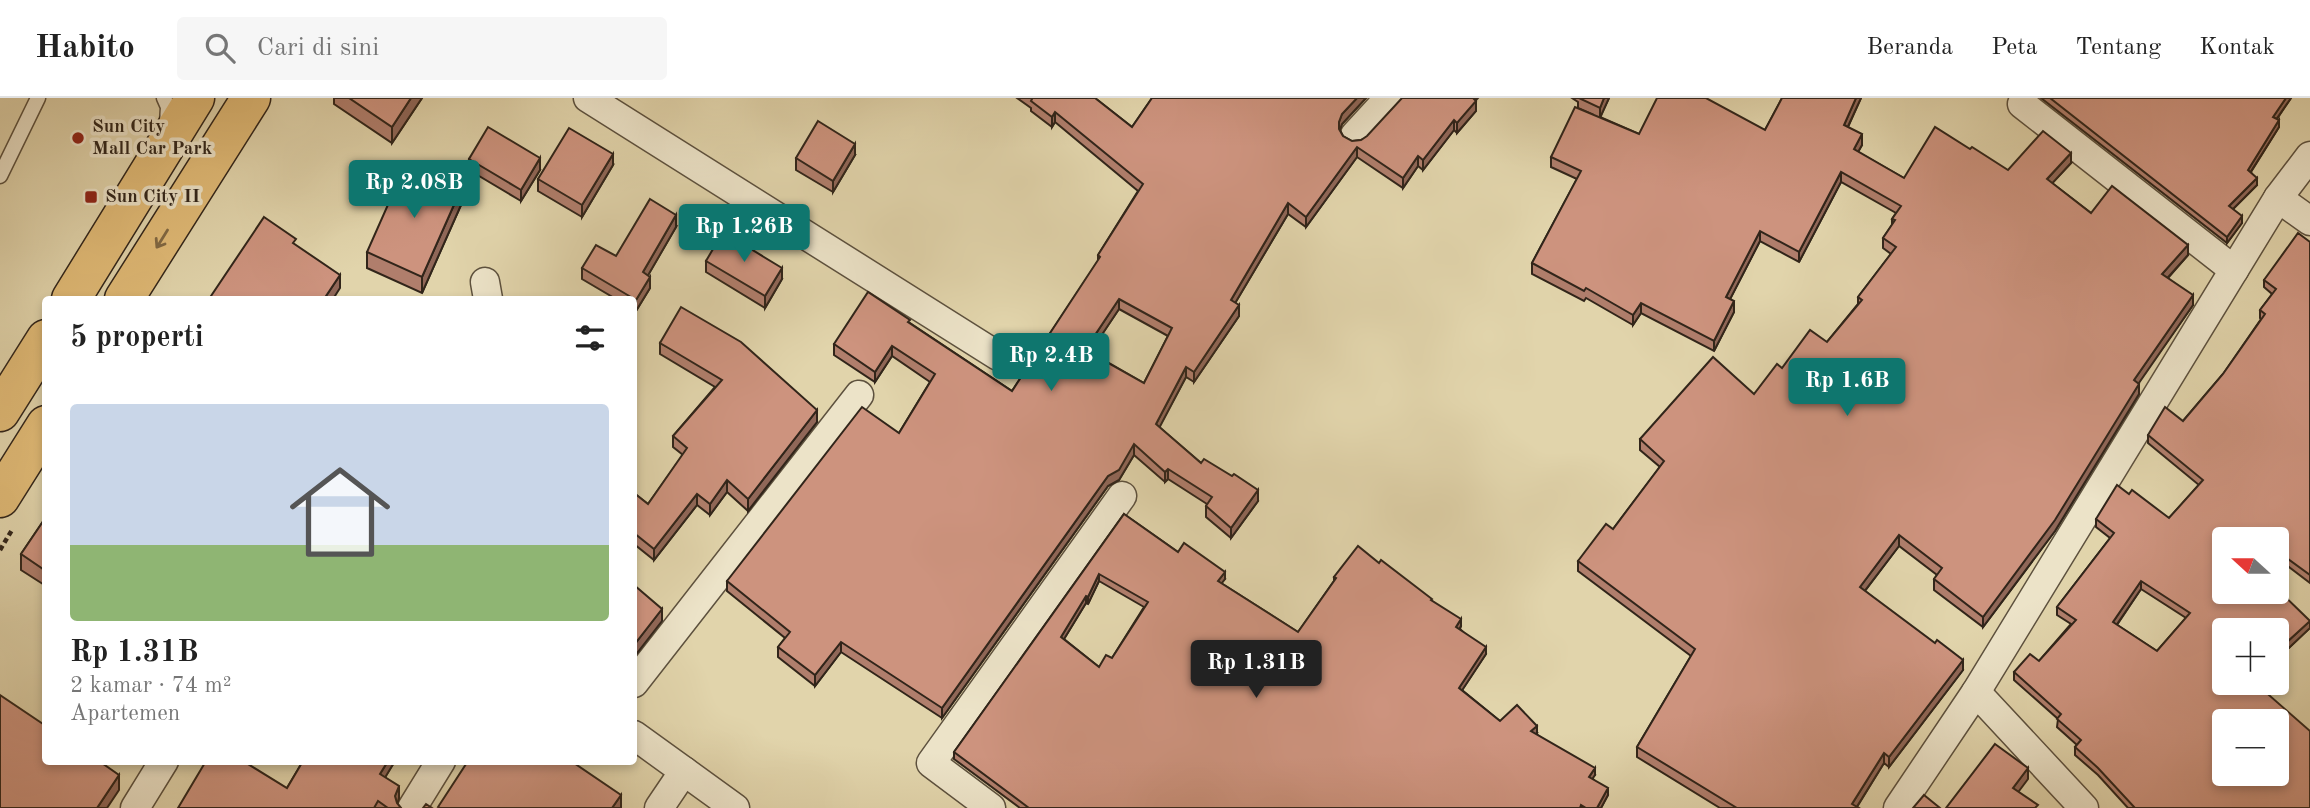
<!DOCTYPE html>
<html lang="id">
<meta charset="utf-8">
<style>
body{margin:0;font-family:"Old Standard TT",serif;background:#f6f6f6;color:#222;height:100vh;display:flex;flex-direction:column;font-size:26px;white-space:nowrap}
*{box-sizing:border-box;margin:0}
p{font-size:23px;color:#767676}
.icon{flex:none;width:38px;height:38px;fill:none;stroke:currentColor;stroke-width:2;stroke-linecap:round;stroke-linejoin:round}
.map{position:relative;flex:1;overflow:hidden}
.sheet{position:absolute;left:42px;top:198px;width:595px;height:469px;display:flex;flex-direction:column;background:#fff;border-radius:7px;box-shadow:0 4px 10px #0003}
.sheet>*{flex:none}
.needle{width:46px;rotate:291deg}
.fabs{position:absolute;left:2212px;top:429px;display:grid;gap:14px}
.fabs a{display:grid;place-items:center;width:77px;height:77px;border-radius:7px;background:#fff;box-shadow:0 4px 10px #0003;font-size:35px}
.price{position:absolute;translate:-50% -60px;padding:0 16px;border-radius:7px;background:#0f766e;color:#fff;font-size:23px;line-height:46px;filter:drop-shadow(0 2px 4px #0008)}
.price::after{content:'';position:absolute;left:50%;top:42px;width:21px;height:16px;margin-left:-10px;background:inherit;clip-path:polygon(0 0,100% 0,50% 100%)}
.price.selected{background:#222;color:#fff}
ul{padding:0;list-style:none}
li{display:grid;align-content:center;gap:14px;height:371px;padding:0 28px}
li+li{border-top:2px solid #e0e0e0}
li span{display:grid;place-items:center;height:217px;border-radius:7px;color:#555}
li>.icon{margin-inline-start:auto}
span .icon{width:126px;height:126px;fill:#fffc;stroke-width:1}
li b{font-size:30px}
h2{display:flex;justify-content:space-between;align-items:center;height:84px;padding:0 28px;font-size:30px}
header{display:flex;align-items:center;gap:42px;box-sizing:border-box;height:98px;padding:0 35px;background:#fff;border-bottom:2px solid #e0e0e0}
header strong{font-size:33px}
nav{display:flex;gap:38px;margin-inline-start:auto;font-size:24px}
.search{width:490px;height:63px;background:#f6f6f6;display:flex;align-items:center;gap:18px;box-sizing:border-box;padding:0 24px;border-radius:7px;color:#767676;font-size:26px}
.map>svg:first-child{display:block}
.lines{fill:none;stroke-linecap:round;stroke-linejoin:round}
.service-casing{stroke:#5d513e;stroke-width:17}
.minor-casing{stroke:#5d513e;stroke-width:31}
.primary-casing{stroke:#31251a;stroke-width:41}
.path{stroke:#31251a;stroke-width:4.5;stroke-dasharray:5 3.5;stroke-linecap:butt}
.service{stroke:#ece3c8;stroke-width:14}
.minor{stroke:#ece3c8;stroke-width:28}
.primary{stroke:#e0ba76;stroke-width:38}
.wall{fill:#b07e6c;stroke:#31251a;stroke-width:2;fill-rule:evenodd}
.shaded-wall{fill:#906758;stroke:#31251a;stroke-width:2}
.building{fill:#cd937e;stroke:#31251a;stroke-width:2;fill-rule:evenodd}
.oneway{stroke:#806843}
.poi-dot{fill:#8f2418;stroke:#ece3c8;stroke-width:2.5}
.labels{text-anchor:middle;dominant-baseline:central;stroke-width:7;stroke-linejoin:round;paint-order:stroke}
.poi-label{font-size:19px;font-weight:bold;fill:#31251a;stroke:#ece3c8;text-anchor:start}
</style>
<header>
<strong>Habito</strong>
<div class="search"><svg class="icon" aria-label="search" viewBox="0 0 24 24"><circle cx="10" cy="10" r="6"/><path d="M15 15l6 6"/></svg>Cari di sini</div>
<nav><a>Beranda</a><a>Peta</a><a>Tentang</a><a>Kontak</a></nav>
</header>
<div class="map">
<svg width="2310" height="710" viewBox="0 0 2310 710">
<rect width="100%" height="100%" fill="#e1d4ab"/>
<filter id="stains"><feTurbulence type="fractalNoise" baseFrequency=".00286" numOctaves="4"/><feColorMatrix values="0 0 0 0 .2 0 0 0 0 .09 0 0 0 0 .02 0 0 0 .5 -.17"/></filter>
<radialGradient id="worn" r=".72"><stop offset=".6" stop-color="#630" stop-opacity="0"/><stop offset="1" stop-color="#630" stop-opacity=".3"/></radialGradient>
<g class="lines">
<g class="service-casing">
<g id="service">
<path d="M164 0 168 9 167 25"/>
<path d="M0 78 38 0"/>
</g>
</g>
<g class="minor-casing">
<g id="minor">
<path d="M588 0 998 258"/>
<path d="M2022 6 2234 172"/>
<path d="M1355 37 1389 0"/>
<path d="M2278 100 2310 123"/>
<path d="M485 184 488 201"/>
<path d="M634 585 859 297"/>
<path d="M1976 594 2084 710"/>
<path d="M634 637 735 710"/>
<path d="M135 710 164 663"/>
<path d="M412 710 441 663"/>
<path d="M659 710 684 673"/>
<path d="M991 710 931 665 1122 398"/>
<path d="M1898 710 1976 594 2278 100 2310 58"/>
</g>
</g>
<g class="primary-casing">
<g id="primary">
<path d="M71 201 195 0"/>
<path d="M124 201 251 0"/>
<path d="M0 314 46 241"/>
<path d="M0 400 46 327"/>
</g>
</g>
<path class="path" d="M0 452 12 432"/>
<use href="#service" class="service"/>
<use href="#minor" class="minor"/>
<use href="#primary" class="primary"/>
</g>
<g class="wall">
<path d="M334 0H422L392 45 334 6Z"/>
<path d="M1017 0H1095L1132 29 1152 0H1366L1342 26 1340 32 1343 38 1352 43 1361 42 1476 3V13L1457 35 1454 32 1423 72 1418 68 1403 90 1357 59 1306 129 1288 116 1235 205 1239 218 1194 284 1186 279 1159 329 1201 365 1258 403 1231 440 1206 419V408L1207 406 1168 381 1165 384 1134 357 1119 382 1108 388 942 620 841 554 815 588 778 559V549L785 540 727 493V483L899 335 930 284 892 258 875 284 834 257V246L910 225 1012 293 1098 163V157L1138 93 1055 24 1052 29 1031 13V10ZM1119 211 1168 238 1144 285 1090 254Z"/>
<path d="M1572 0H1609L1600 19 1639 36 1765 32 1782 0H1861L1848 29 1862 47 1858 54 1904 80 2008 72 2071 65 2052 85 2091 115 2188 157 2168 180 2193 207 2138 285 2139 296 2055 433 1983 529 1934 492V481L1937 477 1899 448 1865 493 1963 572 1889 669 1884 665 1857 709 1859 710H1720L1637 659V649L1691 558 1578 473V463L1613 431 1660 369 1640 352V341L1754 296 1782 270 1827 244 1858 206V199L1891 156 1883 150V140L1892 127V121L1896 115 1841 84 1799 164 1760 143 1730 201 1734 214 1714 253 1641 215 1633 227 1586 200 1584 203 1532 176V165L1577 81 1551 69V59L1592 16 1578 10V4Z"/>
<path d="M2041 0H2291L2277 21 2279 29 2251 74 2257 87 2233 111 2242 125 2227 145Z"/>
<path d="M855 57 833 94 796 72V60Z"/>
<path d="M469 61 540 72 521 103 469 72Z"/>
<path d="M613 67 582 119 538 93V81Z"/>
<path d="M461 107 422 195 367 170V154Z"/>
<path d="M676 129 648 177 650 190 636 213 634 212V201H616L582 181V170L616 158Z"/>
<path d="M2310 144V485L2277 460V441H2224L2310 530 2277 561V532H2224L2268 592 2266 594 2310 710H2128L2098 677 2075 657V649L2077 647 2057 629 2058 621 2014 582V574L2039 563 2071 526 2057 517V509L2110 440 2096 429V421L2129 396 2169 420 2199 387 2148 345V337L2183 323 2223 276 2261 221 2260 220V212L2272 196 2264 189V182ZM2141 491 2186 520 2157 553 2117 527Z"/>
<path d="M706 163 782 181 765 210 706 174Z"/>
<path d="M660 245 817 324 748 413 727 394 710 417 697 407 654 462 634 446V395L648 406 683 357 673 349V338L715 289 660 256Z"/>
<path d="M1124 416 1178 454 1225 481 1221 485 1298 534 1334 483V479L1379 465 1432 503 1461 528 1460 531 1486 556 1462 592 1500 623 1537 635 1536 636 1595 677 1592 680 1608 697 1601 710H1020L954 661V654ZM1099 483 1144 509 1112 560 1099 569 1064 541 1086 505 1088 506Z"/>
<path d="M46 419V488L21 472V456Z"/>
<path d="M303 663H395L385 679 399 700 397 705 401 710H178L287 690Z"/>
</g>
<g class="shaded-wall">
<path d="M411 0H422L392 45V29Z"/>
<path d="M1357 0H1366L1342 26 1339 34V24L1342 16Z"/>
<path d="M1471 0H1478L1474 4 1476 3V13L1457 35V25Z"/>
<path d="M1604 0H1609L1600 20V10Z"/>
<path d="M1856 0H1861L1844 37V27Z"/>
<path d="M2286 0H2291L2273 26V19Z"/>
<path d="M1055 14V24L1052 29V19Z"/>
<path d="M1454 22V32L1423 72V62Z"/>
<path d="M2279 22V29L2248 78V72Z"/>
<path d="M1862 36V47L1854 61V51Z"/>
<path d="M855 46V57L833 94V83Z"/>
<path d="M1357 49V59L1306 129V119Z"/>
<path d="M2071 55V65L2047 91V81Z"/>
<path d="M613 56V67L582 119V107Z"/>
<path d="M1418 58V68L1403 90V80Z"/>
<path d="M540 60V72L521 103V92Z"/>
<path d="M1841 74V84L1799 164V154Z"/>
<path d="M2257 80V87L2229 115V108Z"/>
<path d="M461 91V107L422 195V179Z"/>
<path d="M1288 105V116L1231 212V202Z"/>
<path d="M676 117V129L643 186V174Z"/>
<path d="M2242 118V125L2227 145V139Z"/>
<path d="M1760 133V143L1726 209V199Z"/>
<path d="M2188 147V157L2162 186V176Z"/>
<path d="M782 170V181L765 210V198Z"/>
<path d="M340 177V190L333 201H324Z"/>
<path d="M650 179V190L636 213V202Z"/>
<path d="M2193 197V207L2134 292V282Z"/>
<path d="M1119 201V211L1085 262V252Z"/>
<path d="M1734 203V214L1714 253V243Z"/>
<path d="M1641 205V215L1633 227V217Z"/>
<path d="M1239 207V218L1194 284V274Z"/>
<path d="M892 248V258L875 284V274Z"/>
<path d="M1186 269V279L1156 336V326Z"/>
<path d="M2139 286V296L2055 433 1983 529V519Z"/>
<path d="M817 312V324L748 413V401Z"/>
<path d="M1134 346V357L1119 382 1108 388 942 620V610L1108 378Z"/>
<path d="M1168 371V381L1165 384V374Z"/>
<path d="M727 382V394L710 417V406Z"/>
<path d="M1258 392V403L1231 440V430Z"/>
<path d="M697 396V407L654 462V451Z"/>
<path d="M1899 437V448L1860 499V489Z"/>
<path d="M1225 474V481L1218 490V483Z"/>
<path d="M1099 476V483L1088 506V499Z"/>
<path d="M2141 483V491L2113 532V524Z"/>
<path d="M1086 498V505L1061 546V539Z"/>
<path d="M662 511V523L634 559V547Z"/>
<path d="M1461 521V528L1456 536V529Z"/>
<path d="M2310 523V530L2277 561V553Z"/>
<path d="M841 544V554L815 588V577Z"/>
<path d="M1486 549V556L1459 597V590Z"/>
<path d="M1963 562V572L1889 669V659Z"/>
<path d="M2268 584V592L2262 598V591Z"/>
<path d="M1537 628V635L1531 640V633Z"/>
<path d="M1884 655V665L1856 710 1852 706Z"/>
<path d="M388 663H395L380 688V676Z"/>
<path d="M1595 670V677L1589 686V679Z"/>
<path d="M2028 670V681L2013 701V690Z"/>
<path d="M119 677V692L107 710H97Z"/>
<path d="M399 688V700L396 710 395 698Z"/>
<path d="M1608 690V697L1601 710H1597Z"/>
<path d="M621 697V710H612Z"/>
</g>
<g class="building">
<path d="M349 0H411L392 29Z"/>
<path d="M1032 0H1095L1132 29 1152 0H1357L1342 16 1339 24V31L1343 38 1352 43 1361 42 1367 38 1402 0H1473L1476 3 1457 25 1454 22 1423 62 1418 58 1403 80 1357 49 1306 119 1288 105 1231 202 1239 207 1194 274 1186 269 1156 326 1201 365 1204 361 1232 378 1234 376 1258 392 1231 430 1206 408 1212 399 1168 371 1165 374 1134 346 1119 372 1108 378 942 610 841 544 815 577 778 549 790 534 727 483 862 309 899 335 935 276 892 248 875 274 834 246 868 194 910 222 908 224 1012 293 1100 159 1098 157 1143 86 1055 14 1052 19 1031 3 1032 1ZM1119 201 1172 230 1144 285 1085 252Z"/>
<path d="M1579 0H1604L1600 10Z"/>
<path d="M1657 0H1706L1765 32 1782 0H1856L1844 27 1862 36 1854 51 1904 80 1935 29 1970 51 1972 49 2008 72 2043 33 2071 55 2047 81 2091 115 2112 88 2188 147 2162 176 2193 197 2134 282 2139 286 2055 422 1983 519 1934 481 1942 470 1899 437 1860 489 1935 545 1937 542 1963 562 1889 659 1884 655 1852 706 1859 710H1737L1637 649 1695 551 1578 463 1606 426 1613 431 1664 363 1640 341 1713 259 1754 296 1777 266 1782 270 1810 232 1827 244 1862 202 1858 199 1896 149 1883 140 1895 122 1892 121 1901 108 1841 74 1799 154 1760 133 1726 199 1734 203 1714 243 1641 205 1633 217 1586 190 1584 193 1532 165 1581 73 1551 59 1575 9 1639 36Z"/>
<path d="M2050 0H2286L2273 19 2279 22 2248 72 2257 80 2229 108 2242 118 2227 139Z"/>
<path d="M818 23 855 46 833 83 796 60Z"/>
<path d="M488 29 540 60 521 92 469 61Z"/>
<path d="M569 30 613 56 582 107 538 81Z"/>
<path d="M406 66 461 91 422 179 367 154Z"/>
<path d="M650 101 676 117 643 174 650 179 636 202 582 170 596 147 616 158Z"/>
<path d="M264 119 296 141 293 145 340 177 324 201H209Z"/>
<path d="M723 134 782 170 765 198 706 163Z"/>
<path d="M2298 135 2310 144V477L2277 453V441H2261L2256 438 2254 441H2224V494H2277V491L2310 523 2277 553V532H2224V584H2268L2262 591 2310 633V710H2135L2098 670 2075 649 2081 642 2057 621 2061 616 2014 574 2030 556 2039 563 2076 522 2057 509 2114 435 2096 421 2117 387 2129 396 2132 392 2169 420 2203 382 2148 337 2165 309 2183 323 2223 276 2265 216 2260 212 2276 191 2264 182ZM2141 483 2190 515 2157 553 2113 524ZM2224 623H2277V676H2224Z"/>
<path d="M681 209 741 244 817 312 748 401 727 382 710 406 697 396 654 451 634 435V395L648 406 687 350 673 338 722 282 660 245Z"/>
<path d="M1124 416 1178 454 1184 445 1225 474 1218 483 1298 534 1336 480 1334 479 1358 448 1379 465 1381 462 1432 501 1431 502 1461 521 1456 529 1486 549 1459 590 1500 623 1517 607 1537 628 1531 633 1595 670 1589 679 1608 690 1597 710H1586L1581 707 1580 710H1029L954 654ZM1099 476 1148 504 1112 560 1106 557 1099 569 1061 539 1086 498 1088 499Z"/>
<path d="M46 419V473L21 456Z"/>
<path d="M634 487 662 511 634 547Z"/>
<path d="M0 597 46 628V663H99L119 677 97 710H0Z"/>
<path d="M1995 646 2028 670 2013 690 2038 707 2035 710H1946Z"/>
<path d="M206 663H243L287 690 303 663H388L380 676 399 688 395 698 397 705 401 710H388L378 703 374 710H178Z"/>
<path d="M468 663H571L621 697 612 710H440L438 709Z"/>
<path d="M1924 697 1940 710H1913Z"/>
<path d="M426 706 432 710H423Z"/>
</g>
<defs><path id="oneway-shaft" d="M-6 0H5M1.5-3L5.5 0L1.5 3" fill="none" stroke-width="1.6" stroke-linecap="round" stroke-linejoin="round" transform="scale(1.75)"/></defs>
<use class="oneway" href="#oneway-shaft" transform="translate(162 141) rotate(122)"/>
<g class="poi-dot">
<circle cx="78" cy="40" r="7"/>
<rect x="84" y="92" width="14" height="14" rx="3.5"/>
</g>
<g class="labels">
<g class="poi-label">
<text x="92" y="29">Sun City<tspan x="92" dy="22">Mall Car Park</tspan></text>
<text x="105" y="99">Sun City II</text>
</g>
</g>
<rect width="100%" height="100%" filter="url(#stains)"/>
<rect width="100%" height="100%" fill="url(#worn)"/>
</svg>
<div class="fabs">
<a><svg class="needle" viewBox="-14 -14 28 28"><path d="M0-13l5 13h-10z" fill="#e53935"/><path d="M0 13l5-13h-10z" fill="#767676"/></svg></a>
<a>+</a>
<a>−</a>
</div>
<b class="price" style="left:414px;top:122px">Rp 2.08B</b>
<b class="price" style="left:744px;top:166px">Rp 1.26B</b>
<b class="price" style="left:1051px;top:295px">Rp 2.4B</b>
<b class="price" style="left:1847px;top:320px">Rp 1.6B</b>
<b class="price selected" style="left:1256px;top:602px">Rp 1.31B</b>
<section class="sheet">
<h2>5 properti<svg class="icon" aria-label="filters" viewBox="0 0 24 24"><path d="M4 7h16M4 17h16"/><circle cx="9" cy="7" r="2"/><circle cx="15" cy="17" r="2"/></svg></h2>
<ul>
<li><span style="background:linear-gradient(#c9d6e8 65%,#8fb573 0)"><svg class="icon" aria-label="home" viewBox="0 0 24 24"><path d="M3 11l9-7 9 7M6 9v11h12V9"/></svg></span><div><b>Rp 1.31B</b><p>2 kamar · 74 m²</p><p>Apartemen</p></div></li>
</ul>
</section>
</div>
